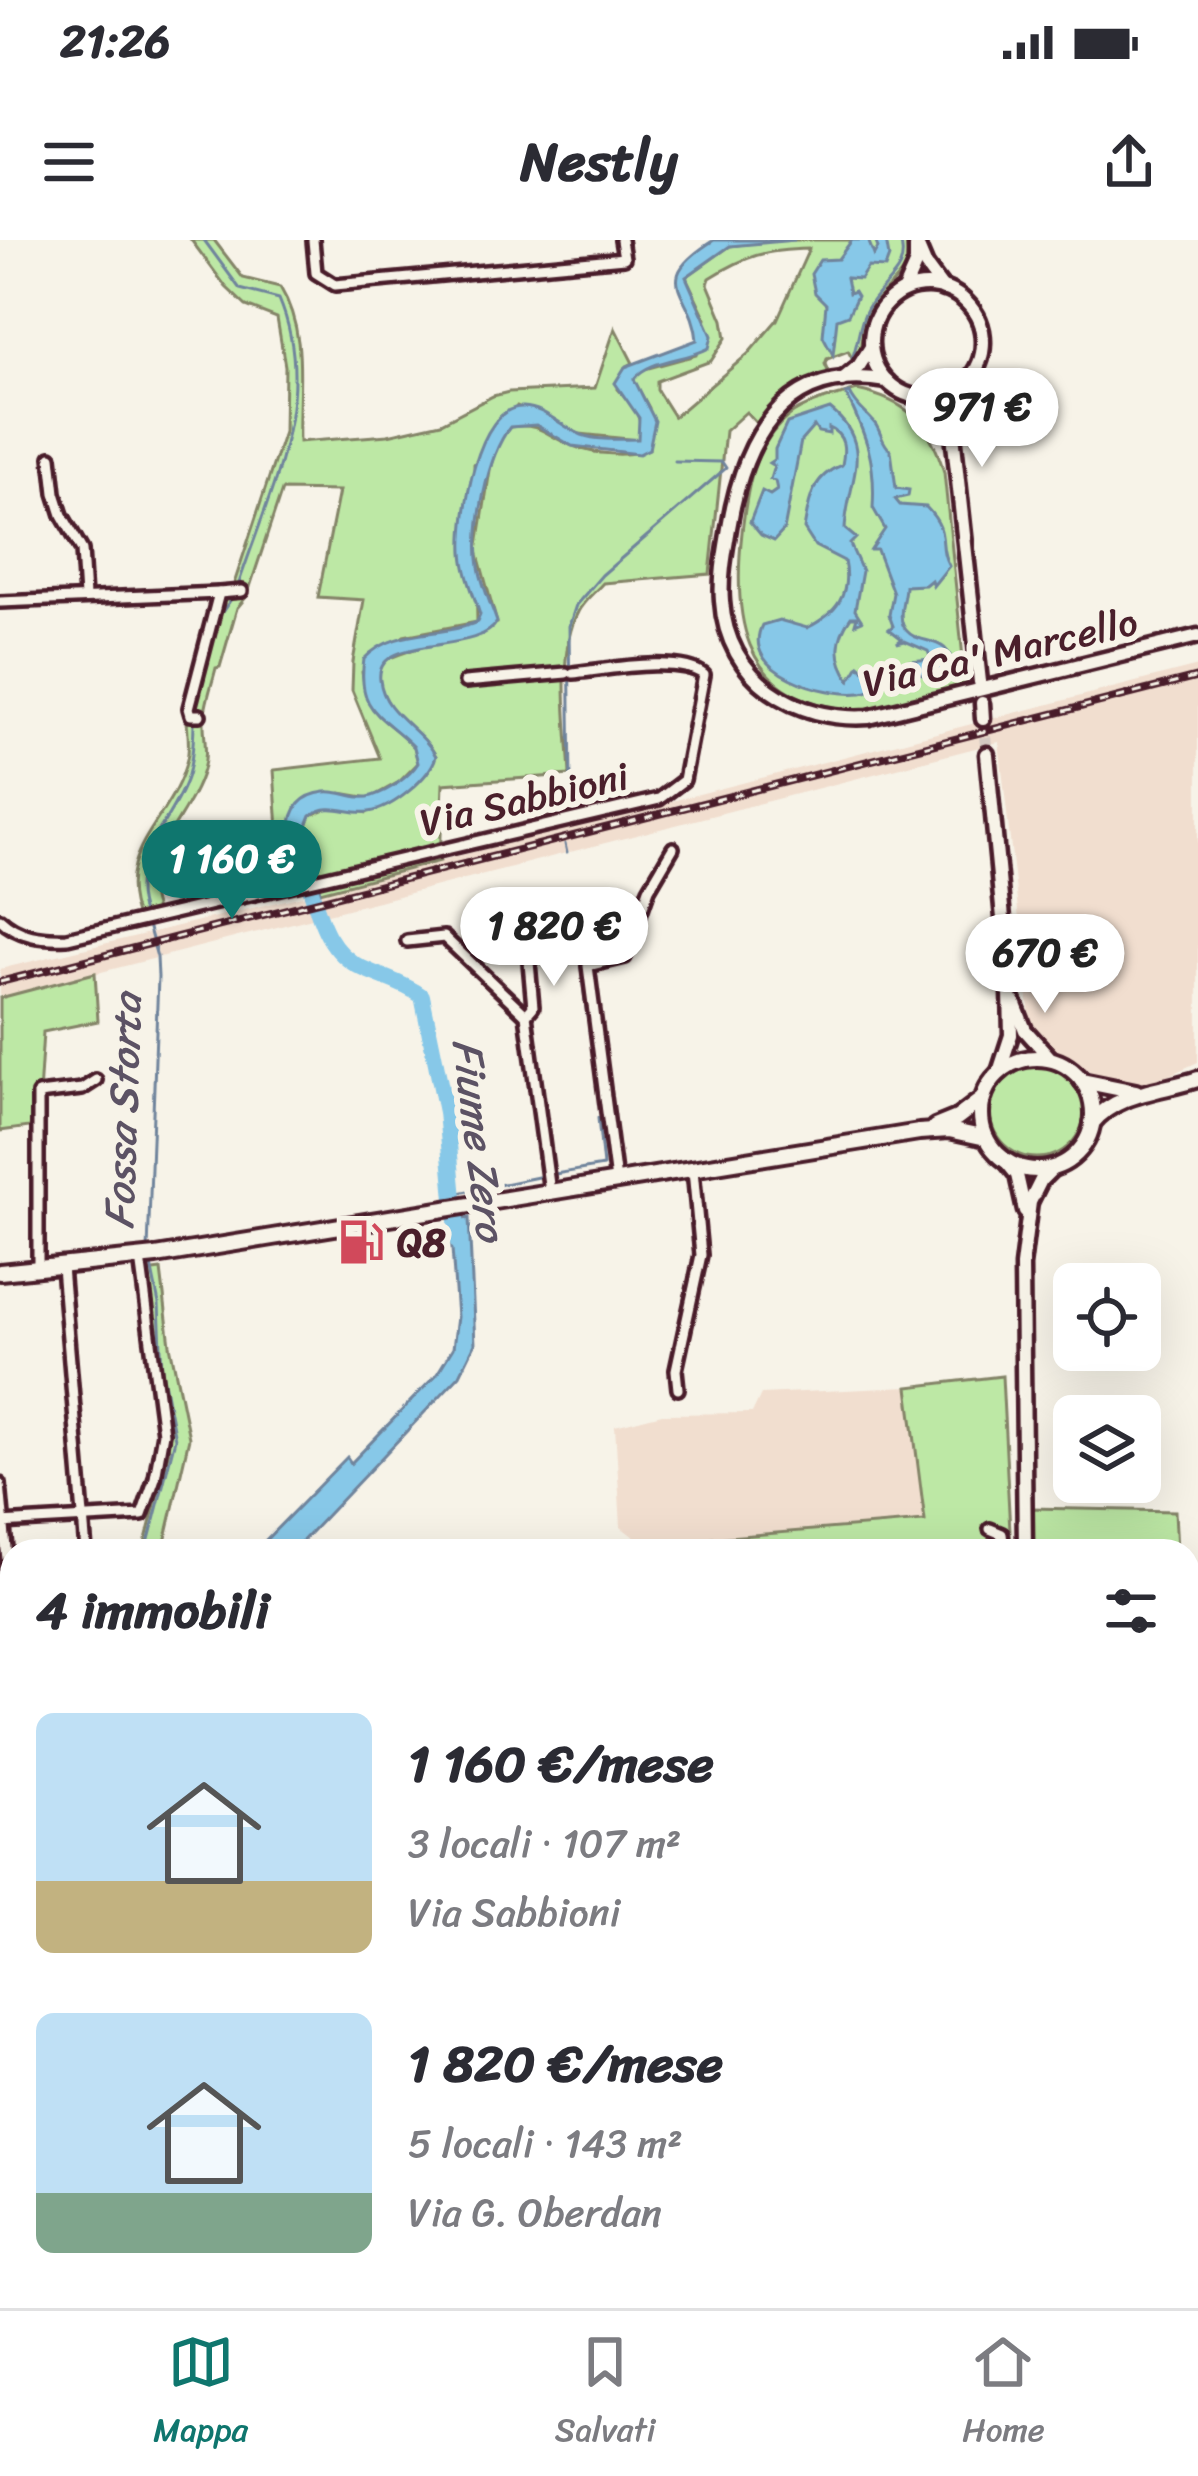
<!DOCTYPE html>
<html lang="it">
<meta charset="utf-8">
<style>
body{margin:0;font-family:Sriracha,sans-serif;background:#f2f2f3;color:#2b2b33;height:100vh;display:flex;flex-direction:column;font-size:45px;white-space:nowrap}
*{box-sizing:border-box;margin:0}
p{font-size:39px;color:#7c7c81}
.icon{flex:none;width:66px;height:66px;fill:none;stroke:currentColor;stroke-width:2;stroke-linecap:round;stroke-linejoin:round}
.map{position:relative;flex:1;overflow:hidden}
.sheet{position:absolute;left:0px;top:1299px;width:1200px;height:771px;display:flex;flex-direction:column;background:#fff;border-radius:36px 36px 0 0;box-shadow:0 12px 48px #0002}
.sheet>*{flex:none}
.tools{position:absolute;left:1053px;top:1023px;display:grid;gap:24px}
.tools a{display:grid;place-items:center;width:108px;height:108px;border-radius:18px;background:#fff;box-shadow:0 12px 48px #0002;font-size:60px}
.price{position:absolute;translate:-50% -102px;padding:0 27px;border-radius:42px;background:#fff;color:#222;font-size:39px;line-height:78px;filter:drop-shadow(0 3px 6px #0008)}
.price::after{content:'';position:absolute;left:50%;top:72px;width:36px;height:27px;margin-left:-18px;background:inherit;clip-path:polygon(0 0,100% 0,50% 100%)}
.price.on{background:#0f766e;color:#fff}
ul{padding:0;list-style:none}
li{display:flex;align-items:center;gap:36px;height:300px;padding:0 36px}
li span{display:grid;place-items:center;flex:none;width:336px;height:240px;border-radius:18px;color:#555}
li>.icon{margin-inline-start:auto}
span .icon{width:144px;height:144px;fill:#fffc;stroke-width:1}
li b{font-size:51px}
h2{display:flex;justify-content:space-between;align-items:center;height:144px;padding:0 36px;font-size:51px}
.status{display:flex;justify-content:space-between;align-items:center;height:84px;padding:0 60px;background:#fff;direction:ltr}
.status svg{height:33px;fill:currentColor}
header{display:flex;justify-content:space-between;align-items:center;height:156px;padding:0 36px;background:#fff;font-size:54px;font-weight:700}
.tabs{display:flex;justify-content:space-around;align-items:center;height:168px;border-top:3px solid #e1e1e2;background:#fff;font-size:33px;color:#7c7c81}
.tabs a{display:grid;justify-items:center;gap:6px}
.tabs .on{color:#0f766e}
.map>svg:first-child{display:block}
.built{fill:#f1decf}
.green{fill:#bde8a5;stroke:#848468;stroke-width:3;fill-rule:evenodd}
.water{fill:#87c8e8;stroke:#6f849c;stroke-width:3}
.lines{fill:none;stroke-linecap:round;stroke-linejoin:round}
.stream{stroke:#6f849c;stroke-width:3}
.river{stroke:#87c8e8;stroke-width:16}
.secondary-tunnel{stroke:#d4c9c2;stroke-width:12;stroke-dasharray:12 6;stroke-linecap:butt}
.street-casing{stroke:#4a1f2b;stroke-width:18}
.secondary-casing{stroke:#4a1f2b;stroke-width:21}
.primary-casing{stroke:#4a1f2b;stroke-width:22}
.street{stroke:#f7f3e8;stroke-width:9}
.secondary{stroke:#f7f3e8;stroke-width:12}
.primary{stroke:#f7f3e8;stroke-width:14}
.rail-casing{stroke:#4a1f2b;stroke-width:8}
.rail{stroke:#f7f3e8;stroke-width:3;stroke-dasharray:9;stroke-linecap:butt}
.labels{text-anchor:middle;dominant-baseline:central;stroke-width:12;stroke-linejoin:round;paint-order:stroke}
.street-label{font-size:39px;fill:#4a1f2b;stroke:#f7f3e8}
.poi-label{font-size:39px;font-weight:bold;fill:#4a1f2b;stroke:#f7f3e8;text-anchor:start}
.water-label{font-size:42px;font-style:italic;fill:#5c5264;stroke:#f7f3e8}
</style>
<div class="status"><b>21:26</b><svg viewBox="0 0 49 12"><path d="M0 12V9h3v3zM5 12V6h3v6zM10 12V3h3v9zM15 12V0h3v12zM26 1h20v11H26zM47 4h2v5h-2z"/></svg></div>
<header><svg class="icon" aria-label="menu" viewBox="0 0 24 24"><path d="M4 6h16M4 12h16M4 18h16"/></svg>Nestly<svg class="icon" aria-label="share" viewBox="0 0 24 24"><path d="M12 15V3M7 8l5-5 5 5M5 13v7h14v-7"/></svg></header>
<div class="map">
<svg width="1198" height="2068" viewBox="0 0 1198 2068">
<rect width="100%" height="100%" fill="#f7f3e8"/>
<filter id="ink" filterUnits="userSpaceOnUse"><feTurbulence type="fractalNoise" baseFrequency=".00833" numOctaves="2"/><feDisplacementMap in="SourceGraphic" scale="24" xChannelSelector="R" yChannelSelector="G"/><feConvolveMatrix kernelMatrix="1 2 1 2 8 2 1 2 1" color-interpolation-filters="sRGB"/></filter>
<g filter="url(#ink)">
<g class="built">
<path d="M1198 426V822L1150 844 1119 846 1104 842 1071 817 1043 804 1031 786 999 502 0 758V729L306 655Z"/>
<path d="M908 1147 926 1281 643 1304 621 1287 615 1186 662 1174 752 1173 761 1154Z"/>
</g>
<g class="green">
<path d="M191 0H214L243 38 280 47C309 95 297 149 299 202L388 195 441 183 493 156 509 152 595 148 615 88 633 123 625 127 618 149C631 164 647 180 638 200L580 194 517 166 474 224 477 382 404 396 362 432C368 481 386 477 414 507L418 523 399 542 370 558 341 553 296 569 302 643 282 648 274 530 380 518 352 450 353 422 364 360 318 357 339 251 282 250 247 356 237 368 220 427 216 428C212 445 204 466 204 483 204 500 208 513 203 530 189 580 132 622 159 677L139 682C109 610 173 581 187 519 191 503 186 487 187 472 189 444 211 393 220 364L231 353 284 192 285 126 277 78 246 66 226 47Z"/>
<path d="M772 0H905C918 38 879 45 867 76 861 92 863 108 855 124L848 111 827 119 825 124 830 136 787 154 756 183 746 172 725 191 710 334 603 343C595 352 583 361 578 372 556 413 568 489 570 535L443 544 440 621 320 652 304 593 311 575 333 566 367 573 436 516C425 495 404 487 391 468 384 457 373 435 381 423 386 416 480 389 497 383L477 311 490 230 497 202 510 187C542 182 546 196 573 206 593 214 629 218 649 209V168L633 139 641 130 696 115 706 79 686 37 730 6ZM809 9 777 80 748 114 674 177 657 150V141L711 121 726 98 723 80 708 44 710 38C747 15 765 10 809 9Z"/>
<path d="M857 150C908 161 930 183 944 232L966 447C926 456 880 474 839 468 740 454 733 373 742 292 747 251 751 213 782 182 800 163 832 158 857 150Z"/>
<path d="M95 733 98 781 43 792 37 886 0 891V758Z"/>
<circle cx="1037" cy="871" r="47"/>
<path d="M161 1030 170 1105 189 1198 163 1311H143L169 1210 145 1032Z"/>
<path d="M1002 1136 1011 1311H650L643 1304 925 1281 908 1147Z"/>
<path d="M1030 1268 1175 1271 1177 1311H1032Z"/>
</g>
<g class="water">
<path d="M714 0H795L730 6 686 37 712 96 709 108C686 121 649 119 634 139L655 181 649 209 639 214 572 206 536 185 510 187C487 216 473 290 479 327 482 346 491 364 497 382 478 416 374 393 380 440 384 475 421 487 436 516 430 538 392 569 369 572 347 575 332 561 311 575L304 593 320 652 306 655C294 624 270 558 325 552 341 550 357 561 372 556 389 551 409 537 418 523L414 507C385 476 356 474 364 419 394 387 440 398 477 382L480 375C474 355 464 333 463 312 461 278 476 165 523 167 546 168 561 187 582 195 599 201 620 199 638 199L639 178 615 143 625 127 697 100C693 49 646 43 714 0Z"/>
<path d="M852 0H868L874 15 878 8 875 0H886L889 17 885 28 868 27 860 39 846 38 849 53 854 51 857 56 848 75 837 79 833 115 823 96 826 64 815 53 811 34 820 20 838 19Z"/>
<path d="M850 153C856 167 867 173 876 185 882 195 882 203 891 211L896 248 909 250 908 256 895 259 900 265 926 267C952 294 936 303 949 326L933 346 931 340 925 345 905 346C905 357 898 374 903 385 915 411 951 387 955 435L949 441C935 441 926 434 913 433 894 433 880 451 861 453 827 457 739 433 762 385L779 380 807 388C837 373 851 355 844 321L815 306 804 289C809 260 812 236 842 225 845 210 846 195 829 188V194L818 192 814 186 801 201 784 290 774 301 761 295 750 282 762 251 770 255 777 250 775 241 770 239 774 226 769 223 775 219V209L787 183 830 169C877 206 847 241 845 289L856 298 850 304 862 331 855 370 862 381 855 384 857 377H851C836 398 834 418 850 440L859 425 873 437 900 422 931 419 928 411 905 401 897 403 902 399 889 389 893 386 889 375 893 353 877 310H871L885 289 873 268C876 222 867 197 846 154Z"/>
<path d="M469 978 475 1104 460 1135 293 1311H255L347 1217 351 1223 437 1134 453 1108 457 1077 450 981Z"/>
</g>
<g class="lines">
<g class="stream">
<path d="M204 0 240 49 279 59C320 155 268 255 238 346"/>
<path d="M852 118C859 102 858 85 867 69 881 42 911 34 900 0"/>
<path d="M216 381 234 355"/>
<path d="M564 575 571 545 569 386 576 365 602 335 726 228 722 222 675 221"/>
<path d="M565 604 567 613"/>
<path d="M144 676C123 618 172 585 188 535 193 517 194 496 194 477"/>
<path d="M579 712 587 776"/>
<path d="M589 790 590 797"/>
<path d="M555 934 603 926 598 878"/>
<path d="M454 954 543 936"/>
<path d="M148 1010 158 737 157 717 148 685"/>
<path d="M146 1311 175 1199 162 1131 159 1064 151 1025"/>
<path d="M0 1390 12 1388"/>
</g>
<path class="river" d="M306 634C318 671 324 710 362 728 383 738 402 742 422 756L446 872 458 1002"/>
<path class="secondary-tunnel" d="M983 479 987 514"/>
<g class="street-casing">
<g id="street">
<path d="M313 0 316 33 335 45 624 18 621 0"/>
<path d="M51 217 55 253 62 275 82 310 85 357"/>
<path d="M219 353 242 351"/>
<path d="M0 362 219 353 189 468 191 475H200"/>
<path d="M465 442 566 433"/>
<path d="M0 679C19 697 42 699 67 698L659 559 684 540 704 435C680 415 604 430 573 433"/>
<path d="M407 701 444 697 526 775 550 952"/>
<path d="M526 775 533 767 527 700"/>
<path d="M616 941 588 726 625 717 649 649 673 608"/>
<path d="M62 1027 86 1311"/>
<path d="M38 1029V854L82 849 96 840"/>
<path d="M678 1149 676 1130 701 1015 693 930"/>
<path d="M0 1244 12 1373"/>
<path d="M0 1283 142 1275 155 1238 163 1193 140 1018"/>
<path d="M990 1289 1002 1294 1004 1311"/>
<path d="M0 1400 12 1397"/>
<path d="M0 1475 12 1472"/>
<path d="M0 1564 12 1561"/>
<path d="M0 1669 12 1668"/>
<path d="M0 1751 12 1750"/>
<path d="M1188 1807 1198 1808"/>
<path d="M0 1911 12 1907"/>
<path d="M1188 1965 1198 1964"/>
<path d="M940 2058 941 2068"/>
</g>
</g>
<g class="secondary-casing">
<g id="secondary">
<path d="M915 0 926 26 943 49"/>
<circle cx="927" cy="102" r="56"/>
<path d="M904 50 916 23V7"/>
<path d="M842 140 859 126 871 107"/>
<path d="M887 141C783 122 743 201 729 288 725 312 720 337 722 361 727 440 796 482 869 477L1198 396"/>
<path d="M963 145 955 165 953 194 980 442"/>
<path d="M924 158 942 175 952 193"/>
<path d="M982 463 983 479"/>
<path d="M987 514 1010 750 1011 795 999 832"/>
<path d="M1014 762 1025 790 1052 820"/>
<path d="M1005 920 1017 935 1025 971"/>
<path d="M1025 1311 1022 1026 1030 962 1041 940 1054 927"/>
<path d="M1087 2058 1088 2068"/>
</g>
</g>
<g class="primary-casing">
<g id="primary">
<circle cx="1037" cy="874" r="56"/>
<path d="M1082 841 1136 852"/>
<path d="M1092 883C1117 852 1163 851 1198 839"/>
<path d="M935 887 957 878 982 859"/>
<path d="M0 1032 156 1016 919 892 949 890 986 898"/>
</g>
</g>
<use href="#street" class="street"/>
<use href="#secondary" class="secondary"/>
<use href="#primary" class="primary"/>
<g class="rail-casing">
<path id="rail" d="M0 742 1198 437"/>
</g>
<use href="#rail" class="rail"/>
</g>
</g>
<defs>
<g id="fuel-bare" transform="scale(3.6)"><path d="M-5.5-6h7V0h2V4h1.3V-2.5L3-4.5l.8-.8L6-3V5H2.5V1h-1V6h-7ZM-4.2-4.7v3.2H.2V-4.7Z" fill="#d1495b" stroke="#f7f3e8" stroke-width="2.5" paint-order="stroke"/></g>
</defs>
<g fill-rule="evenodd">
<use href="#fuel-bare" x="361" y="1002"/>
</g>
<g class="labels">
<g class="street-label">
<text transform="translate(1000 412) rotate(-13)">Via Ca' Marcello</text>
<text transform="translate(524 559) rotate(-13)">Via Sabbioni</text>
</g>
<g class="poi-label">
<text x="397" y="1002">Q8</text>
</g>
<g class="water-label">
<text transform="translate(123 871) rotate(-88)">Fossa Storta</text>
<text transform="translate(479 900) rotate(83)">Fiume Zero</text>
</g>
</g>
</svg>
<div class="tools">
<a><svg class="icon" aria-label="locate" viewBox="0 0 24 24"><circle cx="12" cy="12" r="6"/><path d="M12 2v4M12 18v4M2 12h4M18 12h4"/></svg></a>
<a><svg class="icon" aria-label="layers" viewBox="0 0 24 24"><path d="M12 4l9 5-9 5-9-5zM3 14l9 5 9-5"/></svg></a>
</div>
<b class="price" style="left:982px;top:230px">971 €</b>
<b class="price on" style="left:232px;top:682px">1 160 €</b>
<b class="price" style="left:554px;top:749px">1 820 €</b>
<b class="price" style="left:1045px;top:776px">670 €</b>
<section class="sheet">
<h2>4 immobili<svg class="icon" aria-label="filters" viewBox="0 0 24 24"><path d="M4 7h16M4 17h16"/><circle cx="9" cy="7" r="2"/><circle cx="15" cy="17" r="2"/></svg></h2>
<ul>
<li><span style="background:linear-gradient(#bfe0f5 70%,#c2b280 0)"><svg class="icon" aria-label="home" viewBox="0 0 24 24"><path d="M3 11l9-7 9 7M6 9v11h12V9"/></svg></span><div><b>1 160 €/mese</b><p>3 locali · 107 m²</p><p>Via Sabbioni</p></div></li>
<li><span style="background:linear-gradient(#bfe0f5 75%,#7fa58c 0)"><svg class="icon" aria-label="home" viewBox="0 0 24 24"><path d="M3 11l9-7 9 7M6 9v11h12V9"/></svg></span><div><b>1 820 €/mese</b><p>5 locali · 143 m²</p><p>Via G. Oberdan</p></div></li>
</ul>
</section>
</div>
<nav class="tabs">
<a class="on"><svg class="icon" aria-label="map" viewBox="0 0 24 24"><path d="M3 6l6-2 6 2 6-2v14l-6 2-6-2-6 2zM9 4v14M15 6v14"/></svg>Mappa</a>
<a><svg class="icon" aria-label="saved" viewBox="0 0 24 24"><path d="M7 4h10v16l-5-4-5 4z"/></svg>Salvati</a>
<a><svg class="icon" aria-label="home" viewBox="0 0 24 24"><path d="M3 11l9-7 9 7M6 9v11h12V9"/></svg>Home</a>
</nav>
